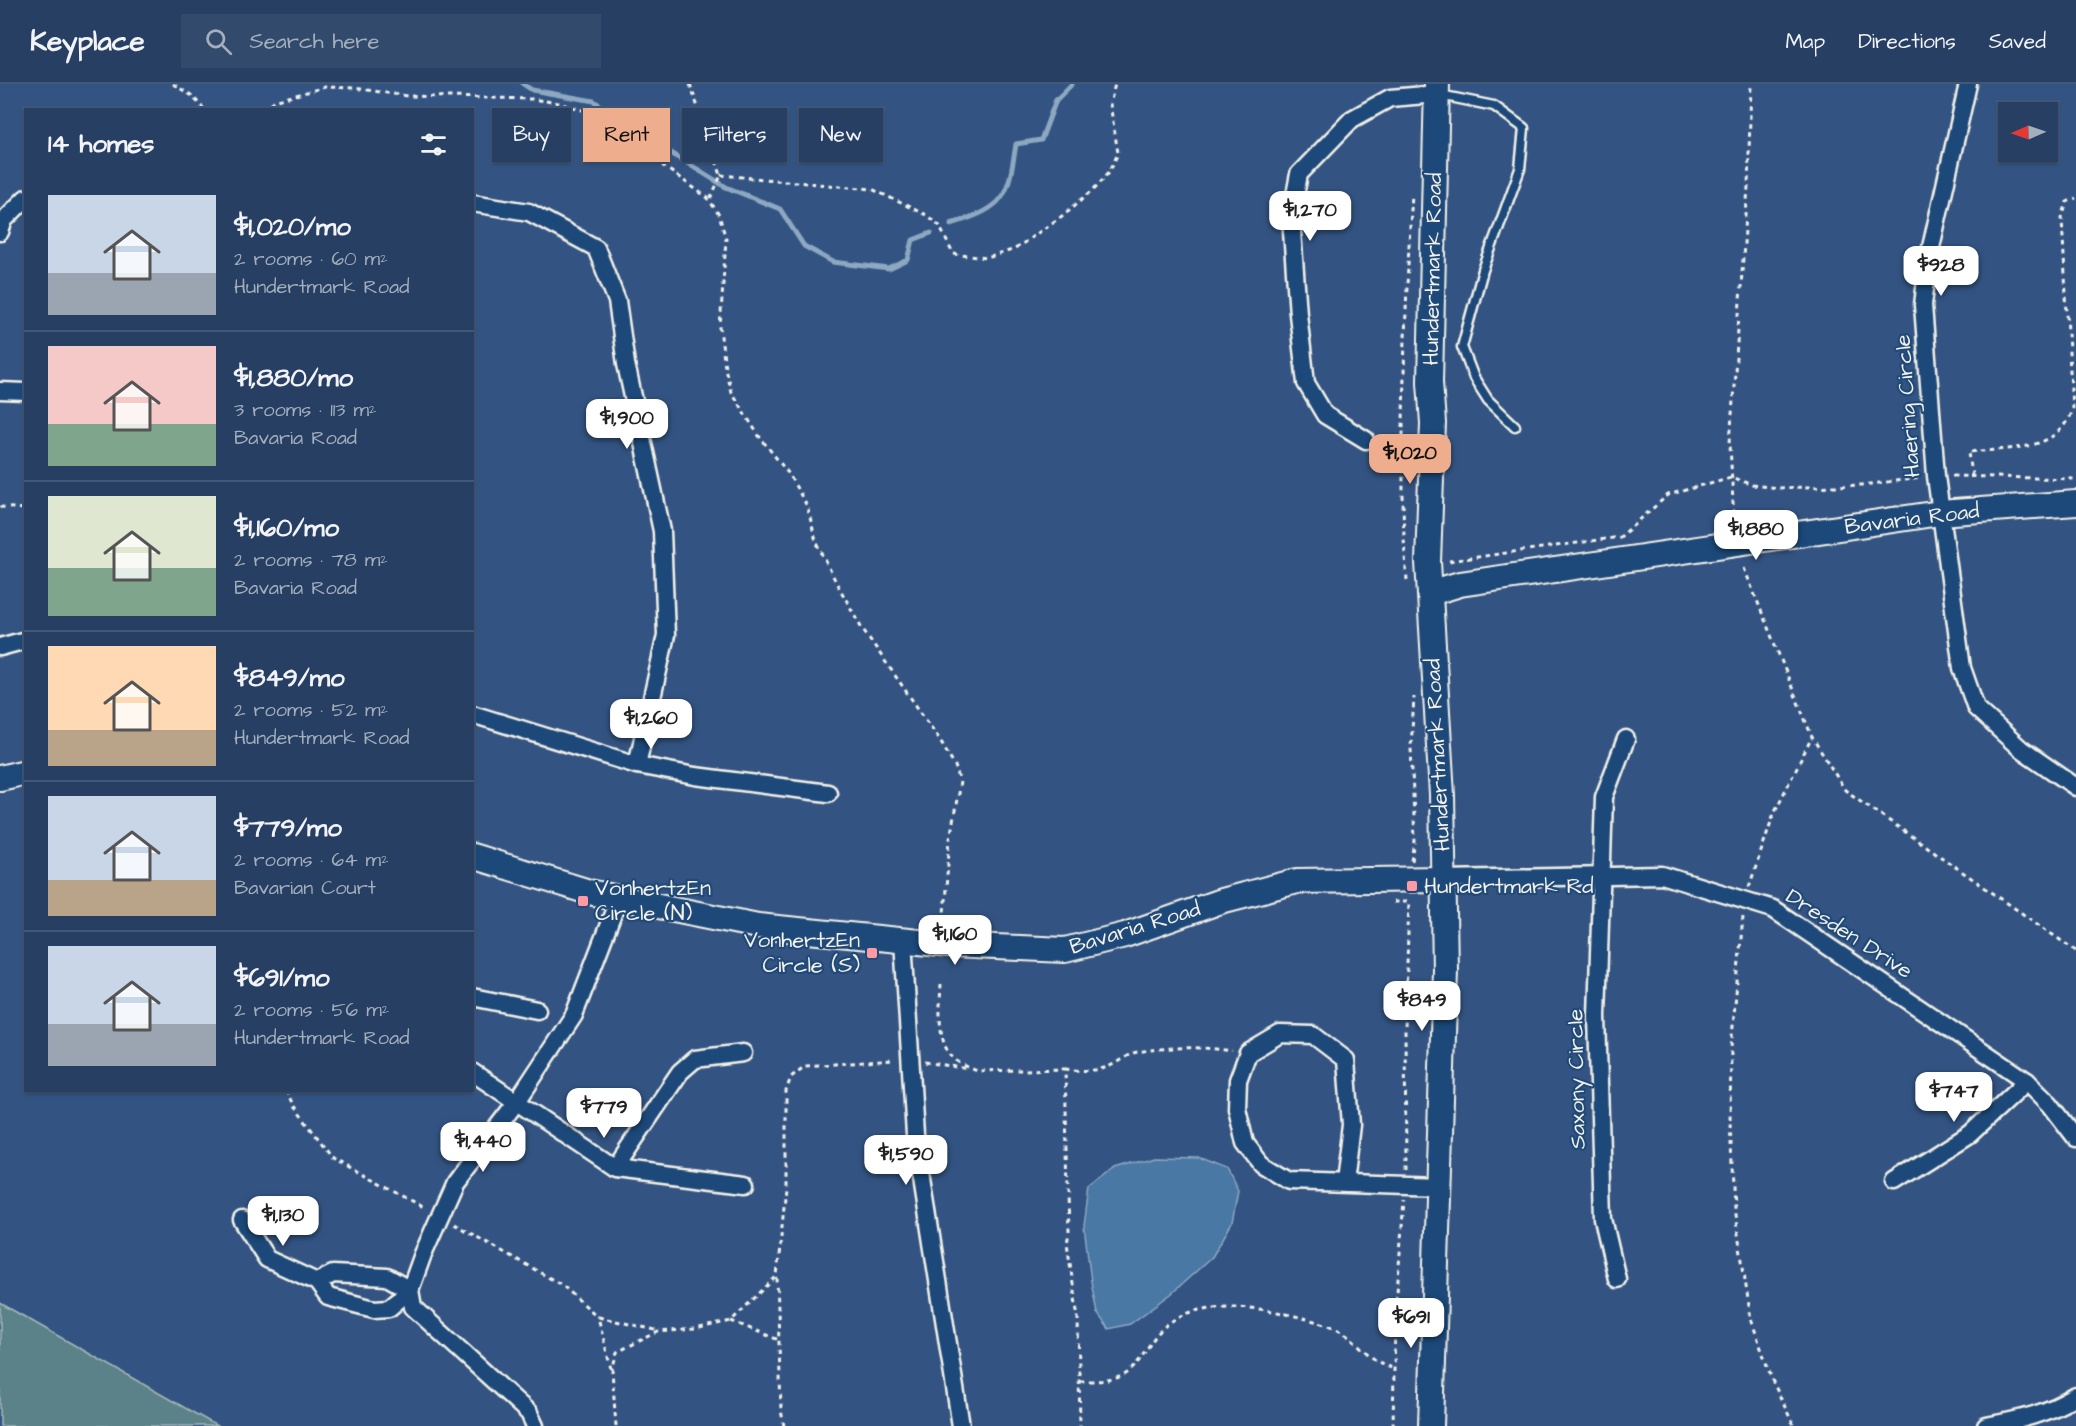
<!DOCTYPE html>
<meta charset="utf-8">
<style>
body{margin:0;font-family:"Architects Daughter",sans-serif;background:#324a6b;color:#f1f3f6;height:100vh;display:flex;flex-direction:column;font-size:22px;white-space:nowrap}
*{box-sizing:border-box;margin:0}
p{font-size:20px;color:#a4afbe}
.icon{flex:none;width:33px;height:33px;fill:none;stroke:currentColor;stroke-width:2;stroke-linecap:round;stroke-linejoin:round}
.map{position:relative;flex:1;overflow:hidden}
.drawer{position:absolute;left:24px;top:24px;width:450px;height:984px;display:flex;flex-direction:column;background:#263f62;border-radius:0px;box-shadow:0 2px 4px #0004,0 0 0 2px #425877}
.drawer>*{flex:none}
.hud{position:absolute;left:492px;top:24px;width:570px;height:54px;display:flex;gap:12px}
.needle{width:39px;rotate:268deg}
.buttons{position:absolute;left:1998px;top:18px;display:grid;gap:12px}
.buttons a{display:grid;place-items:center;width:60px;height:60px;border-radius:0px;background:#263f62;box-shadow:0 2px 4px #0004,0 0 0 2px #425877;font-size:30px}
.price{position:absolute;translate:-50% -51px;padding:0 14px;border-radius:12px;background:#fff;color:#222;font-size:20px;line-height:39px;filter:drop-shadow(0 2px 3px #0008)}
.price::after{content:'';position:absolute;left:50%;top:36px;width:18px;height:14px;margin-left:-9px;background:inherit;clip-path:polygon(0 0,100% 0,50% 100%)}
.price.active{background:#eead8d;color:#111}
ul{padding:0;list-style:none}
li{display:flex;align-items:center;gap:18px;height:150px;padding:0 24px}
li+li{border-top:2px solid #425877}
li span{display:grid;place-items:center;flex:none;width:168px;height:120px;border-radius:0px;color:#555}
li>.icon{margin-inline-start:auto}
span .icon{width:72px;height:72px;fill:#fffc;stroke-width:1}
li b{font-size:26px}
h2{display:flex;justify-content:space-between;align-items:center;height:72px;padding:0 24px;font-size:26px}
.tag{padding:0 21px;border-radius:0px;background:#263f62;box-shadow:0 2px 4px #0004,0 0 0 2px #425877;font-size:21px;line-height:54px}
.tag.active{background:#eead8d;color:#111}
header{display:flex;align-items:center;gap:36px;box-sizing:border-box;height:84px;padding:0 30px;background:#263f62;border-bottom:2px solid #425877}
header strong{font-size:28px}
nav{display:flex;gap:33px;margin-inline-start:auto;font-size:21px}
.search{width:420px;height:54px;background:#324a6b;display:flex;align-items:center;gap:15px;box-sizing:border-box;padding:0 21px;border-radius:0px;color:#a4afbe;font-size:22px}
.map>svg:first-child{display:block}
.green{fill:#5a8288;stroke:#a7bab8;stroke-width:1.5}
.water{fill:#4978a5;stroke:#8da8c0;stroke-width:1.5}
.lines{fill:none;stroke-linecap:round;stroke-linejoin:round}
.stream{stroke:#8da8c0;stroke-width:5}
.lane-casing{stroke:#f4f1e8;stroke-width:13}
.street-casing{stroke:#f4f1e8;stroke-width:21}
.secondary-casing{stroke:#f4f1e8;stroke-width:28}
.path{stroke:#f4f1e8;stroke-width:3;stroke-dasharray:4.5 4.5;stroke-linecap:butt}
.lane{stroke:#1f4a7a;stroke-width:8}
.street{stroke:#1f4a7a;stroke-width:16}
.secondary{stroke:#1f4a7a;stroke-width:24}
.poi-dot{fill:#ff9aa2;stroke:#1f4a7a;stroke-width:2}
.labels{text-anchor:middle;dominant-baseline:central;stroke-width:4.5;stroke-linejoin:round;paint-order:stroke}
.street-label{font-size:22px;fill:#f4f1e8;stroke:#1f4a7a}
.poi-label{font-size:22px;fill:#f4f1e8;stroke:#1f4a7a;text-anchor:start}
</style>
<header>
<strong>Keyplace</strong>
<div class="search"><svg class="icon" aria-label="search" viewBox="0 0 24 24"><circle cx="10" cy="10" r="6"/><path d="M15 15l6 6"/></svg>Search here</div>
<nav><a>Map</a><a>Directions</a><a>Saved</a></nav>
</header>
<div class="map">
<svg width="2076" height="1342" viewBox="0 0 2076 1342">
<rect width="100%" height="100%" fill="#335483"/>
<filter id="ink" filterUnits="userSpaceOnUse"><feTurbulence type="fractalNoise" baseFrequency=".0167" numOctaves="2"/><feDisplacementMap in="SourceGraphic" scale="12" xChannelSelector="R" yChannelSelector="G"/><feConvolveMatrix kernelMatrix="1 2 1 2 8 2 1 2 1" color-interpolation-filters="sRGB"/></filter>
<g filter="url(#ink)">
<path class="green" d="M0 1219 217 1342H0Z"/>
<path class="water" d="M1154 1073 1199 1074 1227 1085 1238 1107 1232 1139 1212 1173 1171 1210 1130 1240 1109 1245 1097 1229 1091 1197 1084 1142 1089 1105 1115 1085Z"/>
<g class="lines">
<g class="stream">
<path d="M523 0 532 6 594 17 627 39 642 54 663 64 726 103 780 125 804 162 833 178 889 185 908 176 913 156 931 149"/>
<path d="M951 140C1005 123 1008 114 1016 60L1041 56 1056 16 1072 0"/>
</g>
<g class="lane-casing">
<path id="lane" d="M1440 11 1494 22 1524 44 1520 85 1483 186 1462 263 1474 294 1488 316 1515 342"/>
</g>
<g class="street-casing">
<g id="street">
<path d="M1968 0 1929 172 1923 221 1936 392 1962 584 1976 624 2021 665 2076 703"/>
<path d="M472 119 529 128 596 164 617 217 626 280 662 447 666 551 637 681"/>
<path d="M0 148 4 136 26 114"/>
<path d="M0 307 26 308"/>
<path d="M1366 356 1325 331 1306 299 1298 230 1291 133 1299 90 1352 35 1390 14 1437 10"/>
<path d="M0 563 26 556"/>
<path d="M472 630 637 681 695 692 828 709"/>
<path d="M1443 795 1662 791 1773 825 2027 997 2050 1020 2076 1054"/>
<path d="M903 856 915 1051 961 1342"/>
<path d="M472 913 537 926"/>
<path d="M472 988 615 1084 746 1100"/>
<path d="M615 1084 680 988 695 975 743 969"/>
<path d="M1894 1098 1970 1050 2027 997"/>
<path d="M1344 1099 1351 1041 1346 976 1313 951 1280 950 1248 969 1238 996 1237 1024 1245 1059 1261 1080 1289 1097 1438 1102"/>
<path d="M242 1136 267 1175 317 1198 328 1213 374 1225 389 1224 410 1206 387 1193 333 1190 317 1198"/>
<path d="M1617 1195 1603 1135 1597 932 1604 713 1626 655"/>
<path d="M535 1342 529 1329 413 1223 410 1206 423 1170 455 1098 518 1016 574 931 619 814"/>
<path d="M1986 1342C2019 1336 2047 1330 2076 1312"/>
</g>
</g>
<g class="secondary-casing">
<g id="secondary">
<path d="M1430 509 1460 500 1940 429 2076 419"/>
<path d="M0 694 26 688"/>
<path d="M472 772 589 808 758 842 949 861 1065 866 1125 851 1221 817 1297 797 1443 795"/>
<path d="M1431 1342 1445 886 1442 711 1428 478 1433 339 1430 298 1437 0"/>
</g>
</g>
<g class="path">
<path d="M173 0 191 11 205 26"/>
<path d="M690 0 721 91 710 116"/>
<path d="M264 26 274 17 325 3 354 4 407 12 532 15 559 19 586 27 708 114 719 131 726 155 720 244 725 284 731 308 759 352 788 389 807 422 816 457 836 498 862 544 940 656 955 682 960 698 950 755 943 842"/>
<path d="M721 91 872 105 926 131 939 141 953 170 987 174 1015 165 1062 132 1093 106 1110 87 1118 69 1110 20 1115 0"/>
<path d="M1952 392 2076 395"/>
<path d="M1972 392 1969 368C2007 364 2059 369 2072 325L2062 134 2067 118 2076 114"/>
<path d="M0 423 26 425"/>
<path d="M1734 439 1730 359 1748 103 1751 0"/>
<path d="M1449 477 1620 453 1668 411 1731 393 1752 401 1778 404 1862 401 1921 394"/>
<path d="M1744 484 1812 653 1845 706 2076 867"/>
<path d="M1407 496C1402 446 1403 395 1403 344 1404 266 1407 188 1412 110"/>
<path d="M1412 777 1415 757 1411 664 1414 613"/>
<path d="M1749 803 1774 729 1812 653"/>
<path d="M1393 818H1409"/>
<path d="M1743 833 1731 964 1730 1038 1734 1124 1751 1235 1772 1296 1794 1342"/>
<path d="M941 900C940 920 937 952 949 969 954 978 968 983 977 987L1065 985 1069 1149 1067 1159 1078 1234 1080 1342"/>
<path d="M925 978 969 985"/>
<path d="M1065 985C1080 987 1099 988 1112 981 1120 977 1128 970 1137 968 1167 963 1201 962 1232 967"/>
<path d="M286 1006 293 1021 333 1074 425 1124"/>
<path d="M1406 1086 1405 945 1409 816"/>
<path d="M454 1140 562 1201 598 1233"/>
<path d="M731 1237 779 1256"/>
<path d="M611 1285 598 1233 660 1247"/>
<path d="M1080 1297C1096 1297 1120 1298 1132 1285 1143 1274 1149 1259 1159 1248 1192 1211 1262 1223 1303 1234 1318 1238 1334 1241 1346 1250 1366 1265 1367 1275 1394 1285"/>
<path d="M616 1342 612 1286 617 1268 658 1248 695 1245 731 1237 777 1192"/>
<path d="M784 1342 781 1326 777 1192 786 1103V1007L791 993 805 982 895 976"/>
<path d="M1393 1342 1395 1235 1404 1116"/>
</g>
<use href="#lane" class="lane"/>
<use href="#street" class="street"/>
<use href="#secondary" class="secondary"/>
</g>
</g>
<g class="poi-dot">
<rect x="1406" y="796" width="12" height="12" rx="3"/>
<rect x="577" y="811" width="12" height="12" rx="3"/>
<rect x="866" y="863" width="12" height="12" rx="3"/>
</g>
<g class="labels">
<g class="street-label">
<text transform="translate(1433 185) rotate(-89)">Hundertmark Road</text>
<text transform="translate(1908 322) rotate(-94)">Haering Circle</text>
<text transform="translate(1912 435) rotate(-7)">Bavaria Road</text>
<text transform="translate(1438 671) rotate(-93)">Hundertmark Road</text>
<text transform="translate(1135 844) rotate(-17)">Bavaria Road</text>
<text transform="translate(1849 850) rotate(33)">Dresden Drive</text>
<text transform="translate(1577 995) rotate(-91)">Saxony Circle</text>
</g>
<g class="poi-label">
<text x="1424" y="802">Hundertmark Rd</text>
<text x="595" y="804">VonhertzEn<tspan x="595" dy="25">Circle (N)</tspan></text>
<text x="860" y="856" text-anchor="end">VonhertzEn<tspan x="860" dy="25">Circle (S)</tspan></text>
</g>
</g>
</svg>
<div class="buttons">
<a><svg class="needle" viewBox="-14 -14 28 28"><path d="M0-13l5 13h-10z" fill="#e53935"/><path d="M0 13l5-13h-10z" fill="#a4afbe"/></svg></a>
</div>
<b class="price" style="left:1310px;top:158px">$1,270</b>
<b class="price" style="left:1941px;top:213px">$928</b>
<b class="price" style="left:627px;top:366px">$1,900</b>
<b class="price active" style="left:1410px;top:401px">$1,020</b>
<b class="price" style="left:1756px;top:477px">$1,880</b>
<b class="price" style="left:651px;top:666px">$1,260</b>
<b class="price" style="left:955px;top:882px">$1,160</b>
<b class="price" style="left:1422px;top:948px">$849</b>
<b class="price" style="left:1954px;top:1039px">$747</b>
<b class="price" style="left:604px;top:1055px">$779</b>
<b class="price" style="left:483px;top:1089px">$1,440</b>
<b class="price" style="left:906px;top:1102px">$1,590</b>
<b class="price" style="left:283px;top:1163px">$1,130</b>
<b class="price" style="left:1411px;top:1265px">$691</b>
<div class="hud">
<a class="tag">Buy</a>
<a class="tag active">Rent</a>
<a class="tag">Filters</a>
<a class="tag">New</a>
</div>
<section class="drawer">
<h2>14 homes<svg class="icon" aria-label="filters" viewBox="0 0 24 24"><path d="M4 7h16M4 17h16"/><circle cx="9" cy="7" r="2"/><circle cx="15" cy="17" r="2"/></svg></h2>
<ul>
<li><span style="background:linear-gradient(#c9d6e8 65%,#9aa5b1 0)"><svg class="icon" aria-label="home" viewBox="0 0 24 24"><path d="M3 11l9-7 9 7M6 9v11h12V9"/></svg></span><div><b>$1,020/mo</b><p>2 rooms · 60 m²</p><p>Hundertmark Road</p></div></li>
<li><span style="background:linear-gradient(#f6c9c9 65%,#7fa58c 0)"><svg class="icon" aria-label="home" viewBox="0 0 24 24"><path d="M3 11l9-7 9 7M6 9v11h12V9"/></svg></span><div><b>$1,880/mo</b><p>3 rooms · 113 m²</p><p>Bavaria Road</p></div></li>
<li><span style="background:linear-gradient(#dfe7d0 60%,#7fa58c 0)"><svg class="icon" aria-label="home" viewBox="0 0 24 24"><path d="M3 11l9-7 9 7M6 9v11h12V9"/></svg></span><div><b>$1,160/mo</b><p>2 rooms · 78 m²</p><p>Bavaria Road</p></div></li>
<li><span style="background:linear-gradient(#ffd9b3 70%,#b9a48a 0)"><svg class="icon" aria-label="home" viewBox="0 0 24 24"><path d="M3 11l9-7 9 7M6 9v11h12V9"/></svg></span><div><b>$849/mo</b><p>2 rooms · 52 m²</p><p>Hundertmark Road</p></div></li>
<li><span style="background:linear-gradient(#c9d6e8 70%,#b9a48a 0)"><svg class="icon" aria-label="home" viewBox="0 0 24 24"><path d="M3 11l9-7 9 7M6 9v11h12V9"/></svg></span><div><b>$779/mo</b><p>2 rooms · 64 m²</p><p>Bavarian Court</p></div></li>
<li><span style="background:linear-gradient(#c9d6e8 65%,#9aa5b1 0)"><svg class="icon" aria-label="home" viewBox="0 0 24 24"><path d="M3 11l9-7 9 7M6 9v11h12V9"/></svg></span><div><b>$691/mo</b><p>2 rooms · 56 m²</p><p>Hundertmark Road</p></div></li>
</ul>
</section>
</div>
